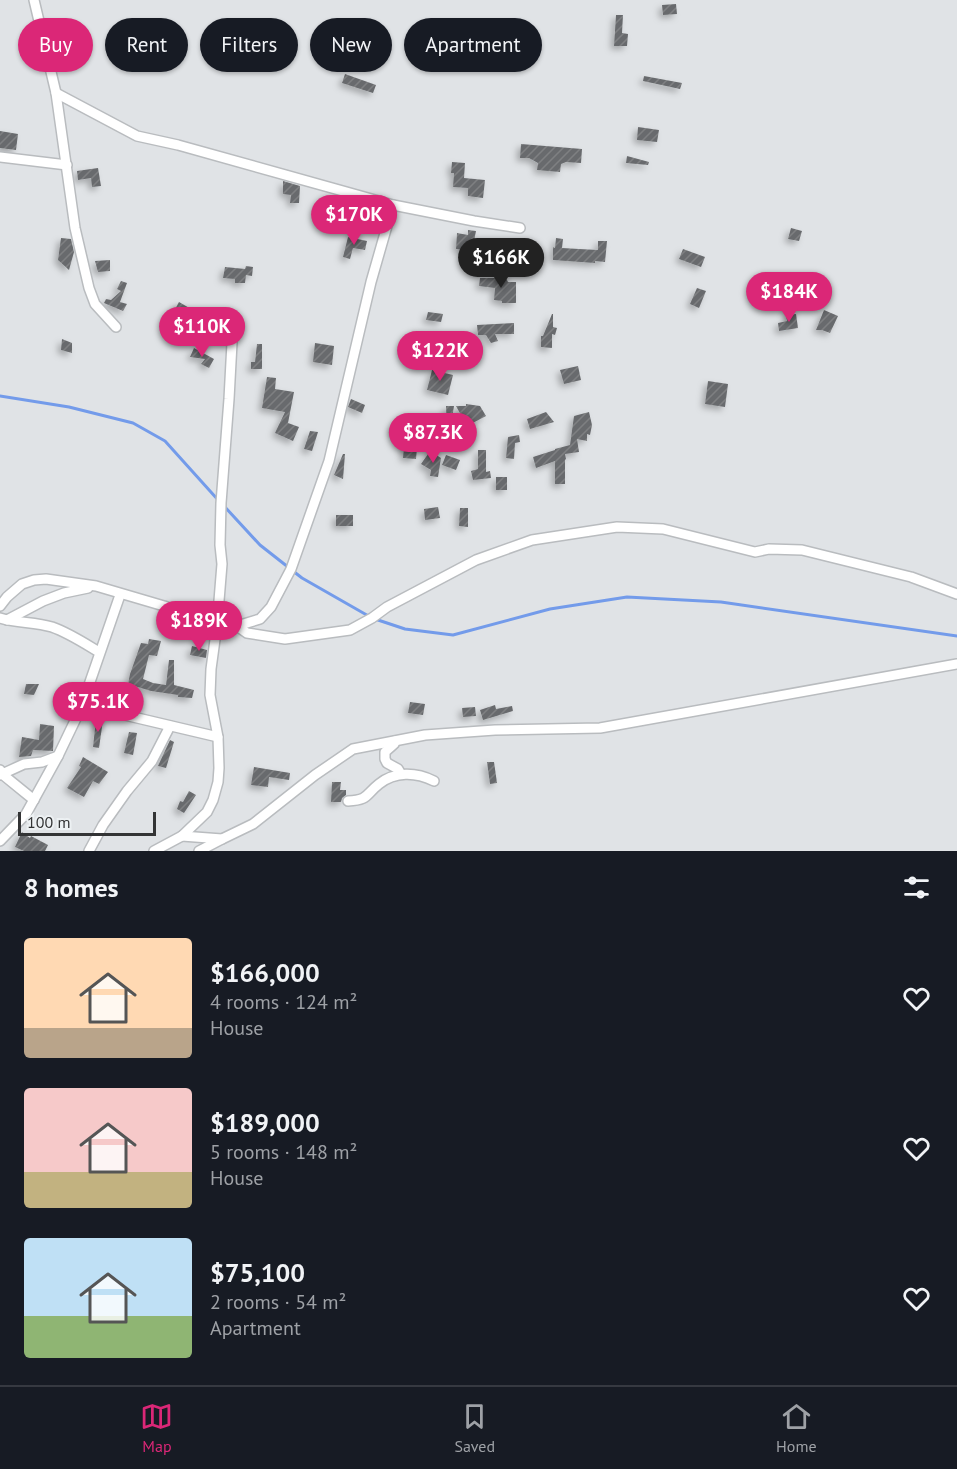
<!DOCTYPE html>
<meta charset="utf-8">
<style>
body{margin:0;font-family:"PT Sans",sans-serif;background:#20242c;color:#f1f3f6;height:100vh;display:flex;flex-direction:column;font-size:22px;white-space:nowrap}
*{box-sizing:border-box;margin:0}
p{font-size:20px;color:#9ea1a6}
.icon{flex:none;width:33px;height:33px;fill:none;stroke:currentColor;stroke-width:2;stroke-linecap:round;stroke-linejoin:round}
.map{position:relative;height:851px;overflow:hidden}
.drawer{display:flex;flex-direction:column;background:#171b24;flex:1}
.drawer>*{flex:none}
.hud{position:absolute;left:18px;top:18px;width:600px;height:54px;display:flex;gap:12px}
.scale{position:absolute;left:18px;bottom:15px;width:138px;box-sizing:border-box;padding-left:6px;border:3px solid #333435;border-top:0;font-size:16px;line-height:21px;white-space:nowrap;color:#333435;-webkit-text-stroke:4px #edf1f3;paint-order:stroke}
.price{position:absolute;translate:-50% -51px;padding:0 14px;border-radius:21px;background:#db2777;color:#fff;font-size:20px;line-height:39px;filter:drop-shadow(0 2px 3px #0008)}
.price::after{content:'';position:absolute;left:50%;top:36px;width:18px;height:14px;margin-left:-9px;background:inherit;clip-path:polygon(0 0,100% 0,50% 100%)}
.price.selected{background:#222;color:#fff}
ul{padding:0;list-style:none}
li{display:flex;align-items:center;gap:18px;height:150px;padding:0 24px}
li span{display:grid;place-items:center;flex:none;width:168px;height:120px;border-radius:6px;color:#555}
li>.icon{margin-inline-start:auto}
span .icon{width:72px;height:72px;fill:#fffc;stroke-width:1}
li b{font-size:26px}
h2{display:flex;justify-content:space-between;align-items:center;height:72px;padding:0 24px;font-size:26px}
.pill{padding:0 21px;border-radius:27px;background:#171b24;box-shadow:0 2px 4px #0004;font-size:21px;line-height:54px}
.pill.selected{background:#db2777;color:#fff}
.menu{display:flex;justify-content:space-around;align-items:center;height:84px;border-top:2px solid #363941;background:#171b24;font-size:16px;color:#9ea1a6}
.menu a{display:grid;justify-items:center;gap:3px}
.menu .selected{color:#db2777}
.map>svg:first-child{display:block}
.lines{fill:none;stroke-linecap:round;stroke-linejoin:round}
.stream{stroke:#739bea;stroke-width:3}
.building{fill:url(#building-hatch);filter:url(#shadow)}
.minor-casing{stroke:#b9bcbf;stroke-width:12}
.minor{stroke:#fff;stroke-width:9}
</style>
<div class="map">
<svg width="957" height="851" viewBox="0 0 957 851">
<defs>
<pattern id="building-hatch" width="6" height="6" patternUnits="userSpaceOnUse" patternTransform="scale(1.5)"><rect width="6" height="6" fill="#686a6d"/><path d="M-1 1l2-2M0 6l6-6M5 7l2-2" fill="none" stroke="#7e8082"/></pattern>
<filter id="shadow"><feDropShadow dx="-3.5" dy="3.5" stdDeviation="3" flood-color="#0004"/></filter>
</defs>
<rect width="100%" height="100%" fill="#e0e3e6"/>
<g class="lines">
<g class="stream">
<path d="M0 396 69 407 133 423 165 441 219 501"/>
<path d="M224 506 260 545 288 567"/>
<path d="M293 571 302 578 372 618 405 629 453 635 550 609 627 597 721 602 957 636"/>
</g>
</g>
<g class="building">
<path d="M676 4 677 14 663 15 662 5Z"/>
<path d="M616 15H623L622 33 628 34 627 46H614Z"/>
<path d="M345 74 376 85 373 93 342 83Z"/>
<path d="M644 76 682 83 680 89 643 81Z"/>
<path d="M638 127 659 130 657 142 637 140Z"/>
<path d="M0 131 18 134 16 150 0 148Z"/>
<path d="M521 144 582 149 581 163 566 162 561 164 560 172 537 170 538 163 529 158H520Z"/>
<path d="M627 156 649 162 648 165 626 163Z"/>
<path d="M452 162 465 163 464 178 485 180 483 198 468 196V188L453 187 454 173H451Z"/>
<path d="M98 168 101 186 92 187 91 178 78 180 77 171Z"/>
<path d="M283 181 300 186 299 203H290L291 195 283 194Z"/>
<path d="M791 228 802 231 799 241 788 239Z"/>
<path d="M468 230 476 231 473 246 467 245V250L456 249 457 233 468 235Z"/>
<path d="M348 237 367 241 365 250 353 248 350 259 343 257Z"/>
<path d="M61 238 71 239 74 252 69 270 58 260Z"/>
<path d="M556 238 563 239 562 248 579 249 598 250V241H607L605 262 595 261V263L553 260V247L555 248Z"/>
<path d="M683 249 705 257 701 267 679 259Z"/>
<path d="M110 260V271L98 272 95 261Z"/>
<path d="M246 266 253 267 252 276 246 275 245 283H235V279L223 278 225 267 245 269Z"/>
<path d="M480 278H506L508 282H516V303H502V301L494 300 495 288 479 286Z"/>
<path d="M121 281 127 283 120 302 127 304 123 311 104 303 106 299 111 300 121 291 117 289Z"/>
<path d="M697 288 706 291 699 308 690 304Z"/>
<path d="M179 302 198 313 192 333 168 322Z"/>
<path d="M824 310 838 316 830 333 822 330H816Z"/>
<path d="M428 312 443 314 441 322 426 320Z"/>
<path d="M552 314H553V327L557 328 555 335 552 334V348L541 347V336H543Z"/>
<path d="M796 314 798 328 779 331 778 323 787 321 786 315Z"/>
<path d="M514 323V334H495L498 341 491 343 486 335H478L477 325Z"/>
<path d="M62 339 72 343V353L61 350Z"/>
<path d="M315 343 334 346 332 365 313 362Z"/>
<path d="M257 344H262V369H251V362H255Z"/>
<path d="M194 348 214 359 209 368 201 364 205 359 190 357Z"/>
<path d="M578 366 581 380 564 384 560 370Z"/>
<path d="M432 370 453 375 448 395 427 390Z"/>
<path d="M267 377 276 378 275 389 294 392 288 423 299 427 293 441 275 433 285 412 262 408Z"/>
<path d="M708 381 728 384 725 407 705 404Z"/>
<path d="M351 399 365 405 362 413 348 407Z"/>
<path d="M466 404 480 406 486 416 467 426 456 406H466Z"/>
<path d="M446 406H454L450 432 447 431Z"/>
<path d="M546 412 554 422 530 429 527 419Z"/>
<path d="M589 412 592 425 590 435 587 434V441L577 439 579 452 565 454 566 459 565 460V484H555V461L536 468 533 457 555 450V449L570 445 574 416Z"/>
<path d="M418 416 426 418 424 431 406 428V432L393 433 392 426 417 424Z"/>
<path d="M310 431 318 432 312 451 304 449Z"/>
<path d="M519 435 520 442 515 443 514 459 506 458 508 437Z"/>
<path d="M404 446 417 448 416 459 403 458Z"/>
<path d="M478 450H486V472L490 471 491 478 473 480 471 471 478 469Z"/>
<path d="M430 451 441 458 438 477 430 476 431 470 421 464Z"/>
<path d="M343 454H345L343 479 334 475Z"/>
<path d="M446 455 460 460 456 470 442 465Z"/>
<rect x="496" y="477" width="11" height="13"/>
<path d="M438 507 440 518 425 520 424 509Z"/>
<path d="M460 508H468V527L459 526Z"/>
<rect x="336" y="515" width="17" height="11"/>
<path d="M149 639 161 641 157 656 149 655 143 679 153 683 166 685 169 660H174V685L194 690 192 698 178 697V695L151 691 128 684 130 674 141 643 148 644Z"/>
<path d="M192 646 207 650 206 658 190 655Z"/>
<path d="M26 684H39L34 695 24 694Z"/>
<path d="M410 702 425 704 423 715 408 713Z"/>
<path d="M495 705 496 709 512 706 513 711 483 720 480 710Z"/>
<path d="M475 707 476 716 463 717 462 708Z"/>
<path d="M96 719 103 720 99 748 93 747Z"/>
<path d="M40 724 54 726 53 751 33 750 31 756 19 757 22 737 39 740Z"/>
<path d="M129 732 137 733 133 755 124 753Z"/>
<path d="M170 740 174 742 166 768 158 766Z"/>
<path d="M83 757 108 772 99 784 93 781 84 797 67 788 81 767 79 766Z"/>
<path d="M487 762H494L497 783 490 784Z"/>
<path d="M254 767 290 773 289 780 269 777 268 787 251 785Z"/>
<path d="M332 782H341L340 790H346V795L342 798 341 802H331Z"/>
<path d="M189 791 196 795 184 813 177 809 180 801 183 802Z"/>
<path d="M22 832 30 838 31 836 48 845 45 851H24L15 847Z"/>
</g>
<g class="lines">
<g class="minor-casing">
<g id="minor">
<path d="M34 0 56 93 75 228 89 288 95 304 116 327"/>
<path d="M56 93 137 136 178 145 393 205 474 221 520 228"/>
<path d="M0 157 67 165"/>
<path d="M0 606 7 597 22 584 34 580 46 579 96 586 164 606 217 625 237 626 260 619 271 607 291 569 329 461 371 282 393 205"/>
<path d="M0 618C17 623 35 622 52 627 69 633 84 643 99 652"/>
<path d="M7 620 43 601 64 593 88 588"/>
<path d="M237 626 247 633 285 639 350 630 372 618 387 607 476 560 532 540 617 527 663 529 755 552 769 549 802 550 911 577 957 594"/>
<path d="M81 708 112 712 218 737"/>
<path d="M395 741 394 744 385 752V759L387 763 398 769 401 774"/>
<path d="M0 770 2 774 34 800"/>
<path d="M0 775 24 764 42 762 58 756"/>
<path d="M348 801C369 800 365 795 379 784 395 771 416 772 434 781"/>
<path d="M182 836 222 839 253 824 315 775 353 749 425 735 495 730 600 728 957 664"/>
<path d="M0 841 26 814 58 756 81 708 120 595"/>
<path d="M89 851 103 825 127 791 152 761 170 726"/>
<path d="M154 851 182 836 207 812 213 800 218 782 219 768 218 737 210 695 211 669 217 625 222 564 220 545 221 503 229 399 233 324"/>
<path d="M199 851 222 839"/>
</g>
</g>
<use href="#minor" class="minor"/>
</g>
</svg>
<div class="scale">100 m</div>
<b class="price" style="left:354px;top:246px">$170K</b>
<b class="price selected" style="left:501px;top:289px">$166K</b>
<b class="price" style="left:789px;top:323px">$184K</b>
<b class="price" style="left:202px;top:358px">$110K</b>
<b class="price" style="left:440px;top:382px">$122K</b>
<b class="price" style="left:433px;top:464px">$87.3K</b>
<b class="price" style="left:199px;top:652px">$189K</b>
<b class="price" style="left:98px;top:733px">$75.1K</b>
<div class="hud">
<a class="pill selected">Buy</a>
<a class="pill">Rent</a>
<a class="pill">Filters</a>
<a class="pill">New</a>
<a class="pill">Apartment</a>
</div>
</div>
<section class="drawer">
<h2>8 homes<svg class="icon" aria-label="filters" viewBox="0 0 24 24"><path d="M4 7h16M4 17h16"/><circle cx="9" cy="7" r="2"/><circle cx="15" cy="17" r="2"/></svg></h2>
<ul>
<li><span style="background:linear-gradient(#ffd9b3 75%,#b9a48a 0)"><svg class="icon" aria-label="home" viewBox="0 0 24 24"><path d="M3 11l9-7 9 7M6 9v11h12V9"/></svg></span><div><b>$166,000</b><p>4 rooms · 124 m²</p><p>House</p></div><svg class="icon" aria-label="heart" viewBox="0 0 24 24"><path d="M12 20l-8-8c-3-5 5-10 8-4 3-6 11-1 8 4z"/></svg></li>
<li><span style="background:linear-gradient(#f6c9c9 70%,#c2b280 0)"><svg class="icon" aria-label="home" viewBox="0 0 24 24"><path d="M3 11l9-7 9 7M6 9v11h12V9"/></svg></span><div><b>$189,000</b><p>5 rooms · 148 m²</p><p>House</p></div><svg class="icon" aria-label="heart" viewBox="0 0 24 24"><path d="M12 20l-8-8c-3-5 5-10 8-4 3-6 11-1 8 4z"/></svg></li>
<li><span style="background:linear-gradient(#bfe0f5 65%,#8fb573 0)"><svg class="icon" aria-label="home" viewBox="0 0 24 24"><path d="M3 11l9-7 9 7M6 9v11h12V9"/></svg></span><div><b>$75,100</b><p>2 rooms · 54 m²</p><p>Apartment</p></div><svg class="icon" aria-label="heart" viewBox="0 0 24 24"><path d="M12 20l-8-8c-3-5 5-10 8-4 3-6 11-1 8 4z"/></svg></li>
</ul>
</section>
<nav class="menu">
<a class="selected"><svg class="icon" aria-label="map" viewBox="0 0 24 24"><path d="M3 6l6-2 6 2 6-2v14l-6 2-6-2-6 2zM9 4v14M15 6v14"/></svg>Map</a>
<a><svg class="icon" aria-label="saved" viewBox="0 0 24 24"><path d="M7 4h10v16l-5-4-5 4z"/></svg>Saved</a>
<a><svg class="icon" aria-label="home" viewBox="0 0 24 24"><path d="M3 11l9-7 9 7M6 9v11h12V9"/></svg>Home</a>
</nav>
